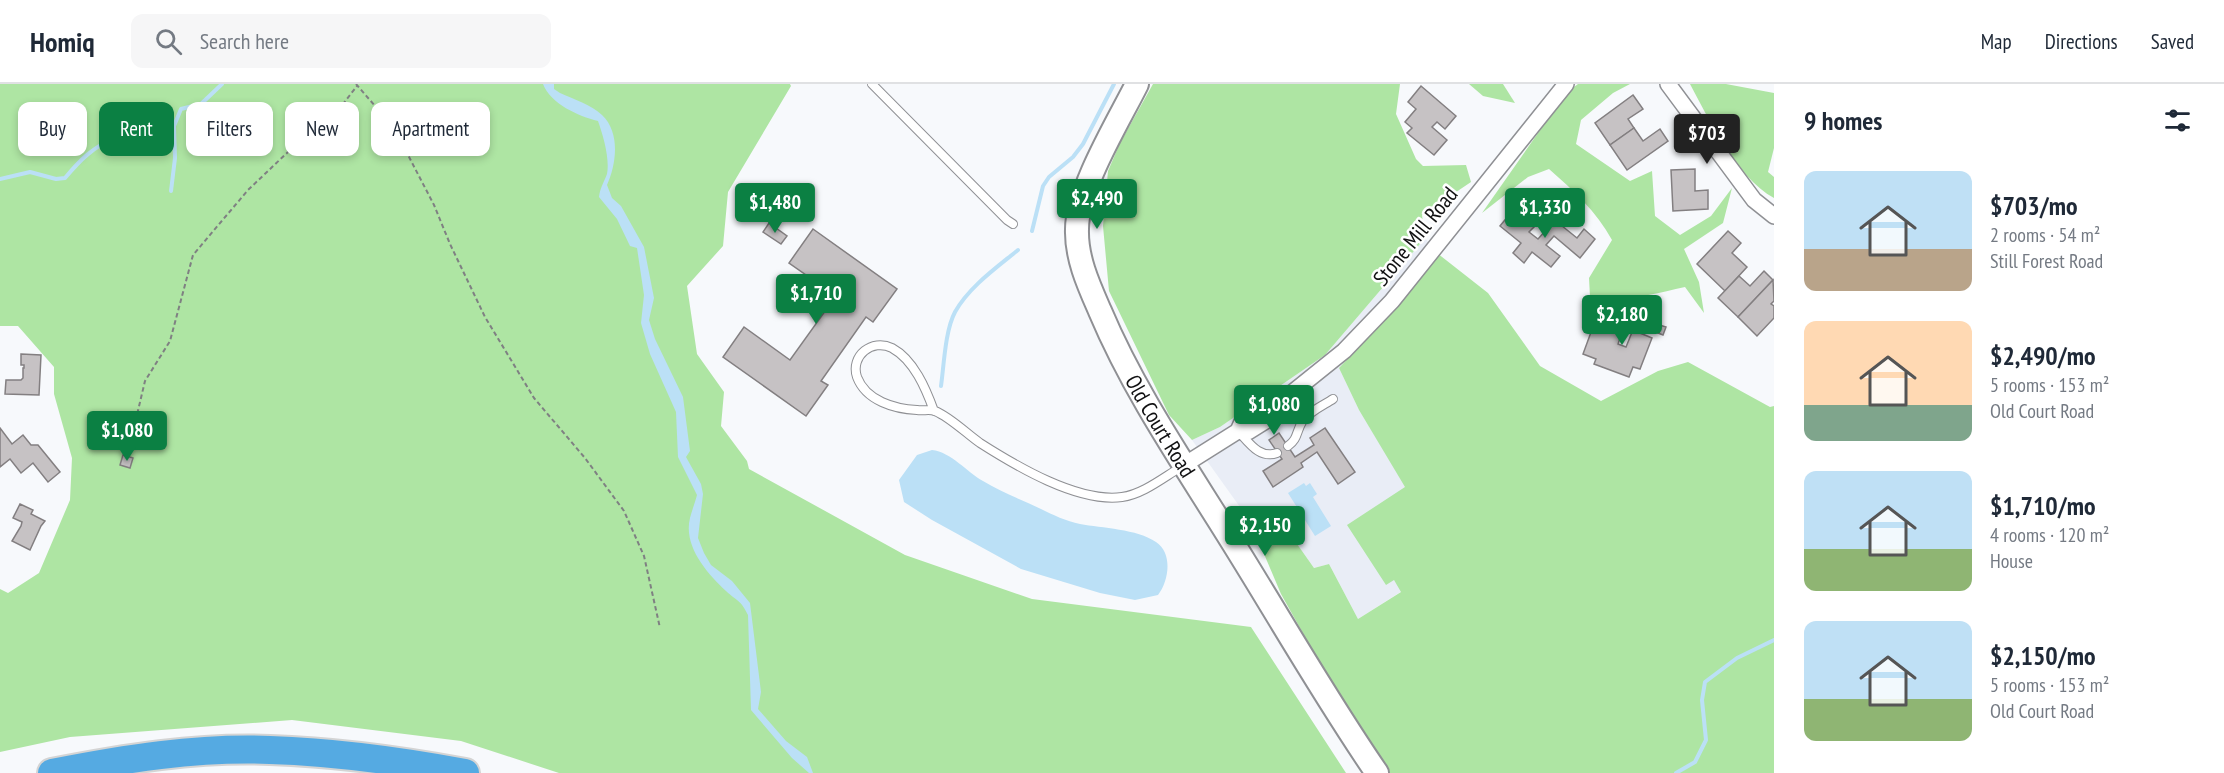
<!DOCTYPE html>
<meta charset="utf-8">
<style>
body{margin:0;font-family:"PT Sans Narrow",sans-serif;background:#f6f6f7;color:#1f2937;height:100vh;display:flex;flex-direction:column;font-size:22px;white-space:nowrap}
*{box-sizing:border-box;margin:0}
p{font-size:20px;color:#747a83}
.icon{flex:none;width:33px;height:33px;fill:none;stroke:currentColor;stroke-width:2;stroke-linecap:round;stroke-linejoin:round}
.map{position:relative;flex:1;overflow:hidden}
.panel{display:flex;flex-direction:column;background:#fff;width:450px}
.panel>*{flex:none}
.guide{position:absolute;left:18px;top:18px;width:570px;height:54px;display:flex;gap:12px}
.price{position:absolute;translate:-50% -51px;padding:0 14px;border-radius:6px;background:#0b8043;color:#fff;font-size:20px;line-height:39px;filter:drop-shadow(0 2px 3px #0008)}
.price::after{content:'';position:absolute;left:50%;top:36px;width:18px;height:14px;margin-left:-9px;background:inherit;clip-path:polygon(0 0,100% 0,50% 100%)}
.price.active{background:#222;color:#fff}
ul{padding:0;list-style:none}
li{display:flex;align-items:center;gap:18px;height:150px;padding:0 30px}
li span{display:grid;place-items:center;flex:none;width:168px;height:120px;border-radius:12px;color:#555}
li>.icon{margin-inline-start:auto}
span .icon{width:72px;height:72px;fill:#fffc;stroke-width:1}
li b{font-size:26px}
h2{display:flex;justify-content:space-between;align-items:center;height:72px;padding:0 30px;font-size:26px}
.tag{padding:0 21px;border-radius:12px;background:#fff;box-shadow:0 3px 9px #0003;font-size:21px;line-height:54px}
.tag.active{background:#0b8043;color:#fff}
header{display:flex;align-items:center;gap:36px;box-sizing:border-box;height:84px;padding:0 30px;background:#fff;border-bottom:2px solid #e0e1e3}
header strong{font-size:28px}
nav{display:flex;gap:33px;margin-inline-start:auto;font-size:21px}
.search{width:420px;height:54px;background:#f6f6f7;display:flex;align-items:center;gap:15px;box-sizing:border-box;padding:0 21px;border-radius:12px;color:#747a83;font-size:22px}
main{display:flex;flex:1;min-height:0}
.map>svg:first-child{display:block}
.built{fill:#e9edf6}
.green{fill:#aee5a3}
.water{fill:#bbe0f6}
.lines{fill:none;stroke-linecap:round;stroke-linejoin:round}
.stream{stroke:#bbe0f6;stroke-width:4}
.building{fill:#c6c2c4;stroke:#837f81;stroke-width:1.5}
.lane-casing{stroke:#8f9094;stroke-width:10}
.street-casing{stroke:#8f9094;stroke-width:18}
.secondary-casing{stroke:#8f9094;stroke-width:26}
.highway-casing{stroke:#d4d4d4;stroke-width:32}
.path{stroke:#7f8082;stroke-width:2;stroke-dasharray:4.5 3;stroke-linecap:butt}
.lane{stroke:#fff;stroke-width:8}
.street{stroke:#fff;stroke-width:15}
.secondary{stroke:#fff;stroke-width:22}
.highway{stroke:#55aae2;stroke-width:28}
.labels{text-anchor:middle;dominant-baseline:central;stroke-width:5;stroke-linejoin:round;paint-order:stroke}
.street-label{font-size:22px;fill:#111112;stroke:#fff}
</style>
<header>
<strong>Homiq</strong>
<div class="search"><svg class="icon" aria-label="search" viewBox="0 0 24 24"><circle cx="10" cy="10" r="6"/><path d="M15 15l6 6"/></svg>Search here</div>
<nav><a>Map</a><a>Directions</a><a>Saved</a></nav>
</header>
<main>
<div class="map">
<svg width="1774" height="689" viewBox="0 0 1774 689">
<rect width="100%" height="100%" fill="#f7f9fc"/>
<path class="built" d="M1425 154 1437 169 1385 235 1339 284 1359 326 1406 403 1394 496 1402 507 1358 535 1329 480 1314 484 1271 423 1250 437 1192 356 1220 343 1325 271Z"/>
<g class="green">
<path d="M0 0H790L791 2 728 108 723 162 687 202 697 270 724 308 721 342 747 377 749 385 905 471 1032 515 1251 543 1346 689H559L461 657 292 636 70 653 0 668V505L8 509 39 489 70 416 72 374 54 310V283L18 242H0Z"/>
<path d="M1153 0H1400L1396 30 1416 75 1423 82 1466 81 1471 98 1422 131 1425 154 1325 271 1220 343 1192 356 1169 331 1109 207 1103 142 1108 87 1120 59Z"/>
<path d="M1469 0H1503L1515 19 1483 12Z"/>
<path d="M1578 0H1630L1613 9 1581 36 1576 60 1630 97 1652 87 1655 132 1680 151 1711 132 1732 104 1723 139 1684 165 1699 198 1704 229 1685 203C1653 210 1622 219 1590 213L1589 194 1612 156C1596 127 1574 107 1549 85L1528 93 1482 129 1566 9Z"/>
<path d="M1690 0H1726L1774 9V64L1768 88 1774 93V114C1736 93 1710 37 1690 0Z"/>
<path d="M1437 169 1488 209 1540 282 1601 317 1658 287 1688 278 1770 323 1774 322V689H1389L1372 673 1281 510 1250 437 1271 423 1314 484 1329 480 1358 535 1401 508 1394 496 1386 501 1347 441 1405 403 1359 326 1339 284 1385 235Z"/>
</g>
<g class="water">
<path d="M543 0H554V5L560 9C573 15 592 21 602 31 621 49 616 81 607 101L612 114 621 122 644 163 654 214 649 236 655 255 683 313 690 367 686 373 701 400 703 410 698 454 704 469 711 481 732 497 750 519 761 608 758 625 786 657 807 673 813 689H809L792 674 751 626 748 531C740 515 738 518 726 507 707 489 683 462 690 434 692 426 695 419 697 411L678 373 676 328 650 270 641 239 644 211 637 164 630 162 617 135 599 113C600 104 604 98 607 90 610 75 603 51 598 37 578 32 551 20 543 0Z"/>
<path d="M932 366C951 368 967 388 983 397 1001 408 1022 416 1041 425 1053 431 1066 437 1080 440 1102 444 1137 445 1156 458 1173 469 1169 497 1158 511L1135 516 1100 509 1021 485 932 436 904 418 899 396 917 371Z"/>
<path d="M1304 399 1306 402 1310 399 1317 410 1313 413 1331 442 1315 452 1288 409Z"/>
</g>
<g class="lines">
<g class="stream">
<path d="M0 95 30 88 56 95 65 94C80 76 93 63 115 54 130 63 134 58 147 50L164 54 174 42 181 25 201 20 222 0"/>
<path d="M171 107 175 74 174 42"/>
<path d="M1032 147 1043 102 1049 93 1073 73 1083 60 1114 0"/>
<path d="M941 302C944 281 945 247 955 228 969 203 996 184 1018 166"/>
<path d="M1676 689 1695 678 1706 656 1702 616 1705 598 1737 574 1774 556"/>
</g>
</g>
<g class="building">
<path d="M1421 2 1456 32 1445 45 1437 38 1432 43 1447 56 1434 71 1407 49 1412 44 1405 38 1416 25 1408 18Z"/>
<path d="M1633 11 1643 25 1628 35 1634 44 1610 61 1595 39Z"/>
<path d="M1634 44 1643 57 1660 45 1668 57 1627 86 1610 61Z"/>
<path d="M1695 85V107L1708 106V125L1673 127 1671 86Z"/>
<path d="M1546 129 1577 154 1584 145 1595 155 1580 174 1554 152 1546 161 1560 172 1551 183 1532 168 1524 179 1513 169 1521 159 1500 142 1509 131 1518 138 1522 133 1534 143 1529 148 1538 155 1546 146 1538 139Z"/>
<path d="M769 139 787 152 781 160 763 148Z"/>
<path d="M813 145 897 205 873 238 866 233 821 297 828 301 806 332 723 273 744 243 790 276 836 212 789 179Z"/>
<path d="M1728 147 1741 159 1732 169 1747 183 1725 207 1697 180Z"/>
<path d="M1764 187 1773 196 1738 233 1718 214 1739 192 1750 202Z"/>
<path d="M1773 196 1774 217 1771 220 1774 222V234L1757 252 1738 233Z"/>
<path d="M1641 226 1659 233 1656 240 1666 243 1663 251 1643 243 1640 249 1652 254 1640 285 1633 283 1629 293 1594 280 1596 275 1583 270 1594 240 1621 251 1618 260 1626 263Z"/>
<path d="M21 270 41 271 39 311 5 310 6 296H21L23 294V284H24V281H21Z"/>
<path d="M0 344 12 360 23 351 31 361H38L60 388 48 398 33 379 21 389 10 375 0 383Z"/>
<path d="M1325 344 1355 388 1338 400 1317 368 1301 379 1303 383 1273 403 1263 387 1282 375 1269 356 1279 349 1295 373 1314 361 1310 354Z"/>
<path d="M123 371 133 374 130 384 120 381Z"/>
<path d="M20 420 33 426 31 430 45 437 41 442 30 466 12 457 21 442 22 438 13 434Z"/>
</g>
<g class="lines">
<g class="lane-casing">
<g id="lane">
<path d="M872 0 1007 136 1013 140"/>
<path d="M934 327C926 305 914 276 892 264 872 254 850 272 857 293 866 317 895 325 917 326 923 327 930 325 935 327 950 333 967 350 980 359 1016 382 1078 419 1122 413 1144 410 1165 392 1183 382"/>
<path d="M1239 348C1250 360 1260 375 1277 369"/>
<path d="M1288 362C1298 355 1296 348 1302 338 1308 328 1324 321 1333 315"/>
</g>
</g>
<g class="street-casing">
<g id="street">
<path d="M1668 0 1754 116 1774 132"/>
<path d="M1238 347 1248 348 1278 329 1283 316"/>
<path d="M1184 381 1238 347 1242 338 1275 317 1283 316 1344 267 1392 217 1566 0"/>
</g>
</g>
<g class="secondary-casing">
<g id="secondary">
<path id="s1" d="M1137 0C1118 38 1077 105 1077 145 1076 174 1089 202 1100 227 1135 310 1186 383 1233 459 1281 536 1326 615 1377 689"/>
</g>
</g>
<g class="highway-casing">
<path id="highway" d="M52 689C123 675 197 663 270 666 336 668 400 677 465 689"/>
</g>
<g class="path">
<path d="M356 0 382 30 408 71 434 121 450 160 485 233 534 314 585 374 624 427 644 472 660 544"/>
<path d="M145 365 139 355 136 335 145 297 170 257 193 171 248 106 289 67 336 29 357 2"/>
</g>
<use href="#lane" class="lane"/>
<use href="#street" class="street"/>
<use href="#secondary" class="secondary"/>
<use href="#highway" class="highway"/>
</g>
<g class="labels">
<g class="street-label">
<text transform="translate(1415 152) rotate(-51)">Stone Mill Road</text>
<text stroke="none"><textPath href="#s1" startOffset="374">Old Court Road</textPath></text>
</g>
</g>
</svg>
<b class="price active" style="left:1707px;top:81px">$703</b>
<b class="price" style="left:1097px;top:146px">$2,490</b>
<b class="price" style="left:775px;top:150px">$1,480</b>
<b class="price" style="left:1545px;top:155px">$1,330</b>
<b class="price" style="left:816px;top:241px">$1,710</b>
<b class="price" style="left:1622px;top:262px">$2,180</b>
<b class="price" style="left:1274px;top:352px">$1,080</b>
<b class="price" style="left:127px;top:378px">$1,080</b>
<b class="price" style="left:1265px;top:473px">$2,150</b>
<div class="guide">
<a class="tag">Buy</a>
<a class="tag active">Rent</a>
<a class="tag">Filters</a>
<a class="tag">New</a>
<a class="tag">Apartment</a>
</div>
</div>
<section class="panel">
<h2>9 homes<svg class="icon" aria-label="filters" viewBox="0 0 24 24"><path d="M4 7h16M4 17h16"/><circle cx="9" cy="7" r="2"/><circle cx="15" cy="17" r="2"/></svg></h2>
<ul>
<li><span style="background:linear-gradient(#bfe0f5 65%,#b9a48a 0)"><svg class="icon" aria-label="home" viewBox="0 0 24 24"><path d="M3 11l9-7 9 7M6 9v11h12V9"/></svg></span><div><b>$703/mo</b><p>2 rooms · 54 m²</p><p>Still Forest Road</p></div></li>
<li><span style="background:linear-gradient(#ffd9b3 70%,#7fa58c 0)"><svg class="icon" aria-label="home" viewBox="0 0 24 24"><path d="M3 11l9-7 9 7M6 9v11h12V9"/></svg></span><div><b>$2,490/mo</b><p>5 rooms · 153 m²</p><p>Old Court Road</p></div></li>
<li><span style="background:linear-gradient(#bfe0f5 65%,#8fb573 0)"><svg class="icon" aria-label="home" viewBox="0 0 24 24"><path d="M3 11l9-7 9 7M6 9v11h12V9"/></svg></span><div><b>$1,710/mo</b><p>4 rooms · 120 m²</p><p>House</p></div></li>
<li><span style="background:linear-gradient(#bfe0f5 65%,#8fb573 0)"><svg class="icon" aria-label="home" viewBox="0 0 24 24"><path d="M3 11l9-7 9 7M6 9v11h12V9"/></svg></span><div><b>$2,150/mo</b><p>5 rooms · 153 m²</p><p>Old Court Road</p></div></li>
</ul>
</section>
</main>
